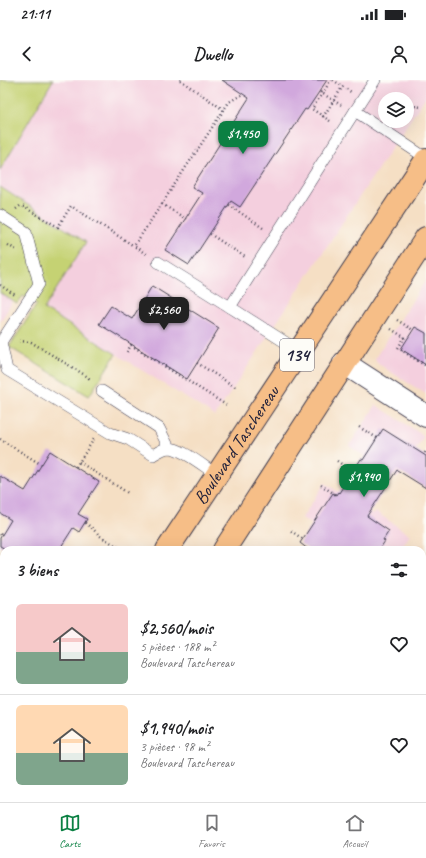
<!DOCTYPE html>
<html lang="fr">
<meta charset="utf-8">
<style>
body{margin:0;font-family:Caveat,sans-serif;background:#f6f6f6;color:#202124;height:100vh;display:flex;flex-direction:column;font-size:15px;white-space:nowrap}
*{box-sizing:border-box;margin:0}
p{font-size:13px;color:#757577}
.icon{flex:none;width:22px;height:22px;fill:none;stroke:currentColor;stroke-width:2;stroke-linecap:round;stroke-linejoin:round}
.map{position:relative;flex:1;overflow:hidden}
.sheet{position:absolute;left:0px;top:466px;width:426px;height:256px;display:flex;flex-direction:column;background:#fff;border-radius:12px 12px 0 0;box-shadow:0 4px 16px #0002}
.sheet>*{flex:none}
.tools{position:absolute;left:378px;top:12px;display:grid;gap:8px}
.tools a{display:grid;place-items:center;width:36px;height:36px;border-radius:50%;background:#fff;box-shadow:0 4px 16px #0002;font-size:20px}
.price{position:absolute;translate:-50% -34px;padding:0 9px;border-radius:8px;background:#0b8043;color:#fff;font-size:13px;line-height:26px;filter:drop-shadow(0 1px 2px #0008)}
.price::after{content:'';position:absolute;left:50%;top:24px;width:12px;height:9px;margin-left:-6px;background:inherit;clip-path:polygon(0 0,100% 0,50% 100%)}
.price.current{background:#222;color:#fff}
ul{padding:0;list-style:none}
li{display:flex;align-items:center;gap:12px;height:100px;padding:0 16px}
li+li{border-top:1px solid #e0e0e0}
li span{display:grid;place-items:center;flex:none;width:112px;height:80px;border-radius:6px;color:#555}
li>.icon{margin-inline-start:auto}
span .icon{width:48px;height:48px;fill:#fffc;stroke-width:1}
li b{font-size:17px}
h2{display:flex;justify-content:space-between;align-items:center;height:48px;padding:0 16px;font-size:17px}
.status{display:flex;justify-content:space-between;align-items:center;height:28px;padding:0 20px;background:#fff;direction:ltr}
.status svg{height:11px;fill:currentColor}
header{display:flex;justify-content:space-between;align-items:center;height:52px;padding:0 16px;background:#fff;font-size:18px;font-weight:700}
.menu{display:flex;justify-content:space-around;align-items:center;height:56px;border-top:1px solid #e0e0e0;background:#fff;font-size:11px;color:#757577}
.menu a{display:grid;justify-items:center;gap:2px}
.menu .current{color:#0b8043}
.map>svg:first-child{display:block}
.built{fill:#f4cfde;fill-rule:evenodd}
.green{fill:#c5d273;stroke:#747a57}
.building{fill:#d1a8dd}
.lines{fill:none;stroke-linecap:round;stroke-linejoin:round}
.lane-casing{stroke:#423e50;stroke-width:12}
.street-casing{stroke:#423e50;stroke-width:24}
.primary-casing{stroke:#423e50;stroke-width:24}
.path{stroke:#423e50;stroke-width:2.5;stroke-dasharray:1 3;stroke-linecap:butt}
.lane{stroke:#fff;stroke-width:11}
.street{stroke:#fff;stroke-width:22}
.primary{stroke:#f6be87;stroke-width:22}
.labels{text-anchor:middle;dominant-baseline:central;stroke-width:3.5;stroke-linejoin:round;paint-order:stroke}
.shield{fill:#fdfcf7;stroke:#646373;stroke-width:1}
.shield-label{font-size:18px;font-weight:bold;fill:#22223b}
.street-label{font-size:19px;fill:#22223b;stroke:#fdfcf7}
</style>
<div class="status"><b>21:11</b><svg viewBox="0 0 49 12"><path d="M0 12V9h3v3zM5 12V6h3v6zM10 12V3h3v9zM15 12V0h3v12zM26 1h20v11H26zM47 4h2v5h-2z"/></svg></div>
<header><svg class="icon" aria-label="back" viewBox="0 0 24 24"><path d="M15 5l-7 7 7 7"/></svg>Dwello<svg class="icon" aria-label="person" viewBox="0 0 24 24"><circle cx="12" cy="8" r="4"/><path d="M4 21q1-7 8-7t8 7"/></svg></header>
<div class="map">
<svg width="426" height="722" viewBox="0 0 426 722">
<rect width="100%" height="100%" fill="#fdfcf7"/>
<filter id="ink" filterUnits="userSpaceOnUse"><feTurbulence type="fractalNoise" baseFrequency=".025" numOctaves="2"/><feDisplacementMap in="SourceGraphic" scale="8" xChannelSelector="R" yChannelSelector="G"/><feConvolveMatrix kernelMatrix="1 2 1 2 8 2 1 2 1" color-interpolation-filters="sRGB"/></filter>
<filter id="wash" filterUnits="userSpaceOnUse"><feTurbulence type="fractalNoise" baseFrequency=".012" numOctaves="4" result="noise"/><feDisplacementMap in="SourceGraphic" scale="16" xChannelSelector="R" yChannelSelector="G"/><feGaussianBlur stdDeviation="0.9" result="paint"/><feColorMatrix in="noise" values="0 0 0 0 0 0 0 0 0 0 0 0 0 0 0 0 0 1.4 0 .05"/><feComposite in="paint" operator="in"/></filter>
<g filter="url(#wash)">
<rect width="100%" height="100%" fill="#f5dfc4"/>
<g class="built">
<path d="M53 0H426V16L215 336 44 229 86 162 0 107V90ZM385 19H407V41H385Z"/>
<path d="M426 200V314L386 289 377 282 375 278Z"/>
<path d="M0 213 13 221 0 242Z"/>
<path d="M376 325 424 356 398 398 349 366Z"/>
<path d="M325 403 373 435 376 432 410 455 400 470H350L302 438Z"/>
<path d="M0 603 4 606V658L0 664Z"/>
</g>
<g class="green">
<path d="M0 0H53L0 90Z"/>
<path d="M0 107 86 162 44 229 116 274 89 316 9 267 37 224 23 216 17 224 0 213Z"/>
</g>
<g id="blocks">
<g class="building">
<path d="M222 0H327L307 30 305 29 240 127 231 121 189 185 165 170 202 113 192 107 249 18Z"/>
<path d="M152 206 219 248 187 299 99 244 111 226 132 239Z"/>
<path d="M415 247 426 253V285L401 269Z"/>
<path d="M383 349 426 376V408L397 390 367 436 389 451 383 460 385 461 379 470H309L300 463 333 413 336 415 338 412 339 413 361 379 363 380Z"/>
<path d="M50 371 99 402 78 434 87 439 79 452 73 448 59 470H7L0 466V458L11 440 0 433V396L25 411Z"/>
</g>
</g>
</g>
<g filter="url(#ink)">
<use href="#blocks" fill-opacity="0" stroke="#423e50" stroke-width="1"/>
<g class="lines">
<g class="lane-casing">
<g id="lane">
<path d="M355 31 375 0"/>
<path d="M0 135 26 152 39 204 1 262 7 290 110 353 128 359 153 375C158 372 162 369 168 368 181 367 206 388 217 395"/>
<path d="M158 182 230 227"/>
<path d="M299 271 230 227 355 31 426 78"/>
<path d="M102 311 159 348 169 368"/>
<path d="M0 569 4 563"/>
</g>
</g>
<g class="street-casing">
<g id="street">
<path d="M344 283 426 336"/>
<path d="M0 579 4 582"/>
<path d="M422 591 426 593"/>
<path d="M218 718 224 722"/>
</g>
</g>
<g class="primary-casing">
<g id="primary">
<path id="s1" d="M167 470 426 80"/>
<path d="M224 470 426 158"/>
<path d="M0 722 4 716"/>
<path d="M62 722 64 718"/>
</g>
</g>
<g class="path">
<path d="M180 0 224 30"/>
<path d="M333 0 351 12"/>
<path d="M320 12 341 25"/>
<path d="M407 25 421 27"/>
<path d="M323 37 343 6"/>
<path d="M330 41 312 29 331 0"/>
<path d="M162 124 186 139"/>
<path d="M229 125 263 148"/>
<path d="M16 129 20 126 24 127 58 147 71 126 134 166"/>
<path d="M210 154 245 177"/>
<path d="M8 165 16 170"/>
<path d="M146 174 134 166 229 22 243 14"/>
<path d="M0 205 15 215"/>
<path d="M397 240 413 250"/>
<path d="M391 249 407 259"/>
<path d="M405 257 398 268 426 286"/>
<path d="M19 261 31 262 88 297 91 301"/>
<path d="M127 272 131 265 226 325"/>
<path d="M197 283 237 308"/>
<path d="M359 347 377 358"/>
<path d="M0 359 42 385"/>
<path d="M425 373 426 371"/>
<path d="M337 381 353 392"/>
<path d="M79 382 128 413"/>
<path d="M76 387 94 359"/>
<path d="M321 405 336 415"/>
<path d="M85 443 91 447 100 456 123 470"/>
<path d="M291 451 303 459"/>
<path d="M0 454 1 455"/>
<path d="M125 718 131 722"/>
<path d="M166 722 169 718"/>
</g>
<use href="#lane" class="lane"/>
<use href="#street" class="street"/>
<use href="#primary" class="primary"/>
</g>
</g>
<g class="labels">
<rect class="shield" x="280" y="259" width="34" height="32" rx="3"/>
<g class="shield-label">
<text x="297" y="275">134</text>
</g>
<g class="street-label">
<text stroke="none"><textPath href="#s1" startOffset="126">Boulevard Taschereau</textPath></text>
</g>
</g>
</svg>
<div class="tools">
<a><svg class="icon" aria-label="layers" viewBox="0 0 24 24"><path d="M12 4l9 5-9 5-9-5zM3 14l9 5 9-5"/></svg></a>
</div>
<b class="price" style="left:243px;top:75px">$1,450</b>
<b class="price current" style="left:164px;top:251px">$2,560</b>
<b class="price" style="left:364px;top:418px">$1,940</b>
<section class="sheet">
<h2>3 biens<svg class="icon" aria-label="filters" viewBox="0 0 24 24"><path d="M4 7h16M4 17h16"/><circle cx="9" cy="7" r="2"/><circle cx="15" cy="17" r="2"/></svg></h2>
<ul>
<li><span style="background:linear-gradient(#f6c9c9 60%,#7fa58c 0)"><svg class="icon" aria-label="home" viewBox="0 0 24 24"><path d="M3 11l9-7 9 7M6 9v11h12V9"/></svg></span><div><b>$2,560/mois</b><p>5 pièces · 188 m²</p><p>Boulevard Taschereau</p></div><svg class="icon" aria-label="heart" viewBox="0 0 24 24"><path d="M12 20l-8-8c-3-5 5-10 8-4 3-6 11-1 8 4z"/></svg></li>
<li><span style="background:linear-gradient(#ffd9b3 60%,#7fa58c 0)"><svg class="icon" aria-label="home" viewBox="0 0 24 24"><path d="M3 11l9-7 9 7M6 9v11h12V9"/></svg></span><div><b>$1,940/mois</b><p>3 pièces · 98 m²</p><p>Boulevard Taschereau</p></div><svg class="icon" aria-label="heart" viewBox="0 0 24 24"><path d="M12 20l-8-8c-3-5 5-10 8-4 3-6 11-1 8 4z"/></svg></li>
</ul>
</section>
</div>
<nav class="menu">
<a class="current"><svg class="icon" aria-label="map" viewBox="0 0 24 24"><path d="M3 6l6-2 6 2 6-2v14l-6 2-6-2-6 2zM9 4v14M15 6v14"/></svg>Carte</a>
<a><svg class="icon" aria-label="saved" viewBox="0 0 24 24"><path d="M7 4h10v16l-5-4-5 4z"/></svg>Favoris</a>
<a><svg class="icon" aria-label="home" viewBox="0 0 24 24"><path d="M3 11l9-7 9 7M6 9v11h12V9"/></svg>Accueil</a>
</nav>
